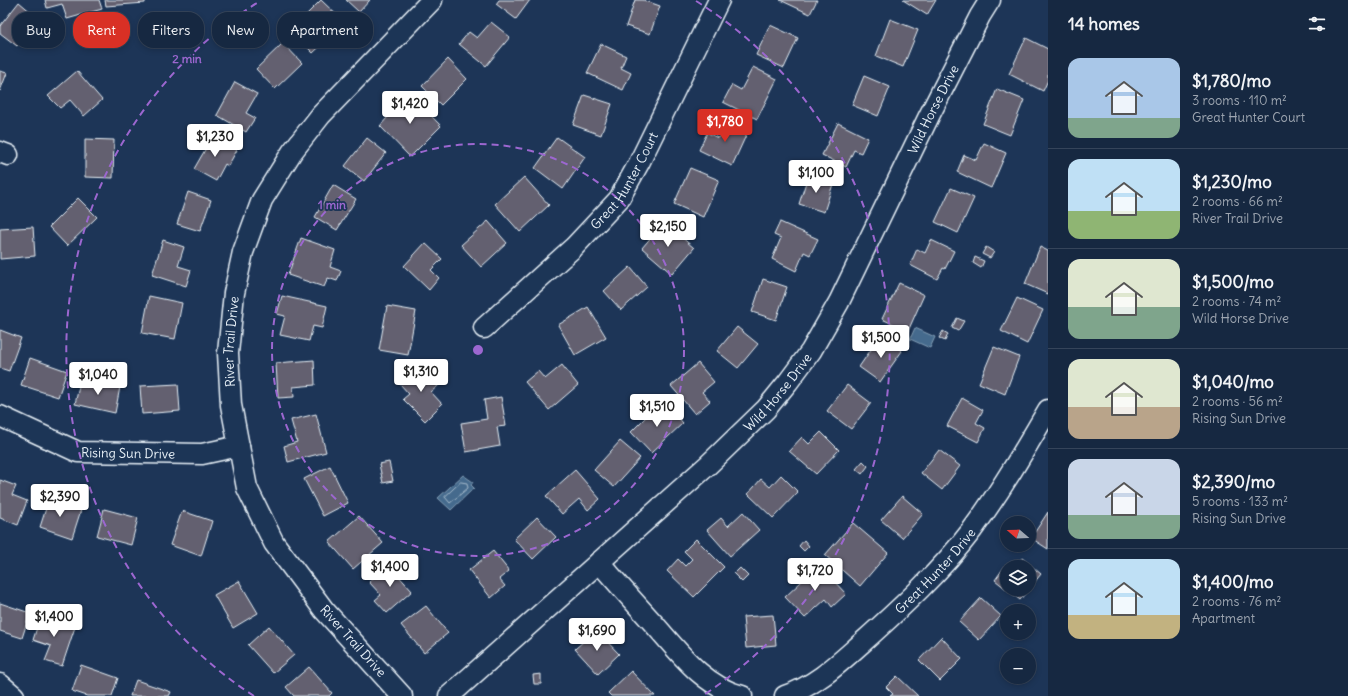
<!DOCTYPE html>
<meta charset="utf-8">
<style>
body{margin:0;font-family:Delius,sans-serif;background:#23344c;color:#f1f3f6;height:100vh;display:flex;flex-direction:column;font-size:15px;white-space:nowrap}
*{box-sizing:border-box;margin:0}
p{font-size:13px;color:#9ea6b1}
.icon{flex:none;width:22px;height:22px;fill:none;stroke:currentColor;stroke-width:2;stroke-linecap:round;stroke-linejoin:round}
.map{position:relative;flex:1;overflow:hidden}
.side{display:flex;flex-direction:column;background:#162841;width:300px}
.side>*{flex:none}
.hud{position:absolute;left:12px;top:12px;width:380px;height:36px;display:flex;gap:8px}
.needle{width:26px;rotate:289deg}
.controls{position:absolute;left:1000px;top:516px;display:grid;gap:8px}
.controls a{display:grid;place-items:center;width:36px;height:36px;border-radius:50%;background:#162841;box-shadow:0 2px 6px #0003,0 0 0 1px #35445a;font-size:20px}
.price{position:absolute;translate:-50% -34px;padding:0 9px;border-radius:4px;background:#fff;color:#222;font-size:13px;line-height:26px;filter:drop-shadow(0 1px 2px #0008)}
.price::after{content:'';position:absolute;left:50%;top:24px;width:12px;height:9px;margin-left:-6px;background:inherit;clip-path:polygon(0 0,100% 0,50% 100%)}
.price.current{background:#d93025;color:#fff}
ul{padding:0;list-style:none}
li{display:flex;align-items:center;gap:12px;height:100px;padding:0 20px}
li+li{border-top:1px solid #35445a}
li span{display:grid;place-items:center;flex:none;width:112px;height:80px;border-radius:12px;color:#555}
li>.icon{margin-inline-start:auto}
span .icon{width:48px;height:48px;fill:#fffc;stroke-width:1}
li b{font-size:17px}
h2{display:flex;justify-content:space-between;align-items:center;height:48px;padding:0 20px;font-size:17px}
.pill{padding:0 14px;border-radius:16px;background:#162841;box-shadow:0 2px 6px #0003,0 0 0 1px #35445a;font-size:14px;line-height:36px}
.pill.current{background:#d93025;color:#fff}
main{display:flex;flex:1;min-height:0}
.map>svg:first-child{display:block}
.water{fill:#456b8d;stroke:#86a1b8}
.lines{fill:none;stroke-linecap:round;stroke-linejoin:round}
.shore{stroke:#a7bbcd;stroke-width:1}
.building{fill:#64616f;stroke:#e8f1f8}
.minor-casing{stroke:#e8f1f8;stroke-width:23}
.minor{stroke:#1d3557;stroke-width:20}
.ring{fill:none;stroke:#9c67d0;stroke-width:2;stroke-dasharray:7 5}
.labels{text-anchor:middle;dominant-baseline:central;stroke-width:3.5;stroke-linejoin:round;paint-order:stroke}
.street-label{font-size:13px;fill:#e8f1f8;stroke:#1d3557}
.centre{fill:#9c67d0;stroke:#1d3557;stroke-width:2}
.ring-label{font-size:12px;text-anchor:middle;font-weight:bold;fill:#9c67d0;stroke:#1d3557;stroke-width:3.5;stroke-linejoin:round;paint-order:stroke}
</style>
<main>
<div class="map">
<svg width="1048" height="696" viewBox="0 0 1048 696">
<rect width="100%" height="100%" fill="#1d3557"/>
<filter id="ink" filterUnits="userSpaceOnUse"><feTurbulence type="fractalNoise" baseFrequency=".025" numOctaves="2"/><feDisplacementMap in="SourceGraphic" scale="8" xChannelSelector="R" yChannelSelector="G"/><feConvolveMatrix kernelMatrix="1 2 1 2 8 2 1 2 1" color-interpolation-filters="sRGB"/></filter>
<g filter="url(#ink)">
<g class="water">
<path d="M915 328 935 337 930 348 910 339Z"/>
<path d="M463 475 473 482 471 485 474 488 451 510 438 498Z"/>
</g>
<g class="lines">
<path class="shore" d="M461 482 467 483 468 488 450 503 445 497Z"/>
</g>
<g class="building">
<path d="M45 0H99L102 9 67 19 62 4 47 8Z"/>
<path d="M105 0H145V3L106 6Z"/>
<path d="M321 0 345 23 313 53 300 40 310 30 301 20Z"/>
<path d="M346 0H370L359 12Z"/>
<path d="M499 0H530L516 19 496 4Z"/>
<path d="M635 0H643L660 6 650 34 626 26Z"/>
<path d="M780 0H817L810 14Z"/>
<path d="M903 0H936L927 15Z"/>
<path d="M19 2 39 19 17 46 0 33V26Z"/>
<path d="M890 19 918 30 903 67 876 56Z"/>
<path d="M491 22 510 37 486 66 459 44 469 32 477 38Z"/>
<path d="M770 25 798 38 784 68 756 55Z"/>
<path d="M1026 38 1048 49V80L1043 91 1009 74Z"/>
<path d="M283 43 302 63 275 89 256 69Z"/>
<path d="M601 44 626 56 621 68 631 73 623 90 587 73Z"/>
<path d="M448 59 467 79 441 105 422 86Z"/>
<path d="M753 67 777 79 757 119 723 102 732 85 741 90Z"/>
<path d="M0 71 7 73 0 91Z"/>
<path d="M77 71 102 100 84 116 70 100 60 108 48 96Z"/>
<path d="M864 76 890 87 878 116 852 105Z"/>
<path d="M235 82 257 94 246 113 255 118 246 132 217 115Z"/>
<path d="M997 89 1024 100 1010 135 983 124Z"/>
<path d="M409 93 441 126 410 157 380 126Z"/>
<path d="M584 95 612 104 601 135 573 125Z"/>
<path d="M726 120 748 131 732 166 699 150 707 133 718 138Z"/>
<path d="M838 123 868 138 861 153 854 150 846 167 822 155Z"/>
<path d="M213 136 237 150 228 166 225 164 216 181 194 169Z"/>
<path d="M557 137 585 157 563 189 535 168Z"/>
<path d="M367 138 386 153 364 181 345 166Z"/>
<path d="M85 139 114 140 113 178 85 177Z"/>
<path d="M984 143 1006 153 991 188 957 172 964 155 976 160Z"/>
<path d="M690 168 719 180 703 217 674 204Z"/>
<path d="M808 176 833 184 824 212 799 204Z"/>
<path d="M524 177 549 205 520 232 495 204Z"/>
<path d="M333 185 356 199 337 230 315 217Z"/>
<path d="M951 188 974 198 958 233 935 222Z"/>
<path d="M188 192 211 200 200 231 177 224Z"/>
<path d="M78 198 97 217 67 246 49 227Z"/>
<path d="M488 221 507 243 481 267 461 245Z"/>
<path d="M664 222 694 248 672 274 642 248Z"/>
<path d="M780 222 818 239 810 255 804 252 796 271 772 259 781 238 774 235Z"/>
<path d="M33 227 35 256 0 259V229Z"/>
<path d="M301 238 335 250 330 267 341 271 337 281 328 278 324 287 288 275Z"/>
<path d="M163 240 184 247 178 266 191 270 186 286 152 275Z"/>
<path d="M931 240 954 251 945 269 943 268 937 279 910 265 917 249 925 253Z"/>
<path d="M425 243 442 259 431 270 439 278 429 290 404 266Z"/>
<path d="M986 247 994 252 990 258 982 254Z"/>
<path d="M1040 247 1048 251V294L1025 284Z"/>
<path d="M975 257 984 261 981 268 973 263Z"/>
<path d="M630 267 647 287 621 310 604 291Z"/>
<path d="M763 279 787 287 776 320 752 312Z"/>
<path d="M899 283 924 295 908 331 882 319Z"/>
<path d="M149 296 182 303 175 339 142 333Z"/>
<path d="M282 296 327 306 322 328 313 326 309 341 280 335 285 316 277 314Z"/>
<path d="M1017 298 1043 310 1027 344 1001 331Z"/>
<path d="M387 306 416 311 408 355 379 350Z"/>
<path d="M588 307 606 337 575 355 558 325Z"/>
<path d="M957 318 964 321 958 331 952 328Z"/>
<path d="M737 327 758 344 738 368 717 351Z"/>
<path d="M0 330 21 338 9 371 0 368Z"/>
<path d="M943 331 948 334 945 341 939 338Z"/>
<path d="M881 335 902 351 880 382 859 367Z"/>
<path d="M994 347 1019 357 1005 394 979 383Z"/>
<path d="M30 358 67 371 58 397 21 385Z"/>
<path d="M314 360 315 385 293 387 294 397 278 398 276 363Z"/>
<path d="M698 363 714 382 702 392 710 401 695 414 671 386Z"/>
<path d="M419 365 439 385 431 392 442 404 425 421 403 399 409 394 400 384Z"/>
<path d="M562 365 578 385 549 410 525 382 538 371 545 379Z"/>
<path d="M81 378 120 387 115 413 75 404Z"/>
<path d="M178 384 180 411 142 414 140 386Z"/>
<path d="M847 385 871 403 851 429 827 411Z"/>
<path d="M501 397 506 426 497 427 500 446 466 452 461 423 487 419 484 400Z"/>
<path d="M962 398 983 410 976 423 985 428 978 442 947 426Z"/>
<path d="M668 406 683 423 651 453 631 432 655 408 660 413Z"/>
<path d="M316 414 326 452 288 462 284 446 297 442 291 420Z"/>
<path d="M821 432 839 450 816 474 789 451 802 437 809 444Z"/>
<path d="M620 441 640 458 614 487 594 470Z"/>
<path d="M939 450 960 466 942 490 921 473Z"/>
<path d="M863 461 868 466 862 474 856 469Z"/>
<path d="M389 462 393 481 383 483 379 464Z"/>
<path d="M330 466 348 503 323 516 304 479Z"/>
<path d="M575 470 600 499 588 510 579 499 562 514 546 496Z"/>
<path d="M781 475 798 492 773 518 748 494 761 479 770 487Z"/>
<path d="M0 480 16 486 12 495 27 501 18 525 0 518Z"/>
<path d="M902 496 923 514 902 538 881 520Z"/>
<path d="M49 499 81 510 72 538 40 527Z"/>
<path d="M104 509 138 518 131 545 97 536Z"/>
<path d="M182 511 212 521 201 556 170 545Z"/>
<path d="M743 512 759 530 730 556 707 530 721 518 728 526Z"/>
<path d="M1048 512V549L1031 538Z"/>
<path d="M359 516 383 543 353 569 329 542Z"/>
<path d="M537 517 556 537 533 559 514 539Z"/>
<path d="M853 523 888 553 860 586 825 555Z"/>
<path d="M696 539 724 567 694 597 667 571 678 559 685 566 692 559 684 551Z"/>
<path d="M804 540 809 546 804 551 799 546Z"/>
<path d="M493 551 509 571 499 579 505 586 491 598 469 570Z"/>
<path d="M1022 558 1041 574 1029 589V567H1014Z"/>
<path d="M388 564 412 591 387 613 375 600 381 595 369 582Z"/>
<path d="M819 565 846 594 832 607 826 599 805 618 785 597Z"/>
<path d="M1005 566 1007 568V589H1029L1020 600 995 580Z"/>
<path d="M740 568 748 576 742 582 734 574Z"/>
<path d="M239 581 258 613 233 628 214 595Z"/>
<path d="M981 598 1001 616 979 640 959 622Z"/>
<path d="M0 603 30 613 22 638 0 631Z"/>
<path d="M426 606 448 633 424 653 401 625Z"/>
<path d="M41 615 75 627 62 666 45 661 51 646 33 640Z"/>
<path d="M773 615 776 645 746 648 743 617Z"/>
<path d="M269 626 294 655 273 673 248 645Z"/>
<path d="M596 630 619 654 598 674 575 649Z"/>
<path d="M941 637 962 659 940 681 919 660Z"/>
<path d="M81 665 118 678 112 696H87L72 691Z"/>
<path d="M309 667 332 693 329 696H294L286 687Z"/>
<path d="M631 671 655 696H611L608 693Z"/>
<path d="M541 674V684H534L533 675Z"/>
<path d="M897 676 918 696H890L893 694 886 687Z"/>
<path d="M136 680 171 692 169 696H130Z"/>
</g>
<g class="lines">
<g class="minor-casing">
<g id="minor">
<path d="M0 152 8 155"/>
<path id="s1" d="M484 328 574 247 619 199 639 163 719 0"/>
<path id="s2" d="M0 416 78 452 202 454 239 446"/>
<path d="M599 562C617 583 635 603 654 624 678 651 704 687 742 696"/>
<path d="M0 684 14 696"/>
<path id="s3" d="M402 696 324 610 274 543 247 488 231 405 228 353 234 293 243 252 262 200 292 152 321 115 432 0"/>
<path id="s4" d="M449 696 708 465 766 409 788 382 811 351 839 302 929 116 980 16 990 0"/>
<path id="s5" d="M785 696C817 685 839 663 864 641 902 607 941 571 972 530 1000 492 1024 451 1048 410"/>
</g>
</g>
<use href="#minor" class="minor"/>
</g>
</g>
<g class="ring">
<circle cx="478" cy="350" r="206"/>
<path d="M254 696A412 412 0 0 1 260 1M696 1A412 412 0 0 1 702 696"/>
</g>
<g class="labels">
<g class="street-label">
<text stroke="none"><textPath href="#s4" startOffset="772">Wild Horse Drive</textPath></text>
<text stroke="none"><textPath href="#s1" startOffset="205">Great Hunter Court</textPath></text>
<text stroke="none"><textPath href="#s3" startOffset="409">River Trail Drive</textPath></text>
<text stroke="none"><textPath href="#s4" startOffset="448">Wild Horse Drive</textPath></text>
<text stroke="none"><textPath href="#s2" startOffset="136">Rising Sun Drive</textPath></text>
<text stroke="none"><textPath href="#s5" startOffset="197">Great Hunter Drive</textPath></text>
<text transform="translate(353 641) rotate(48)">River Trail Drive</text>
</g>
</g>
<circle cx="478" cy="350" r="6" class="centre"/>
<g class="ring-label">
<text x="187" y="63">2 min</text>
<text x="332" y="209">1 min</text>
</g>
</svg>
<div class="controls">
<a><svg class="needle" viewBox="-14 -14 28 28"><path d="M0-13l5 13h-10z" fill="#e53935"/><path d="M0 13l5-13h-10z" fill="#9ea6b1"/></svg></a>
<a><svg class="icon" aria-label="layers" viewBox="0 0 24 24"><path d="M12 4l9 5-9 5-9-5zM3 14l9 5 9-5"/></svg></a>
<a>+</a>
<a>−</a>
</div>
<b class="price" style="left:410px;top:125px">$1,420</b>
<b class="price current" style="left:725px;top:143px">$1,780</b>
<b class="price" style="left:215px;top:158px">$1,230</b>
<b class="price" style="left:816px;top:194px">$1,100</b>
<b class="price" style="left:668px;top:248px">$2,150</b>
<b class="price" style="left:881px;top:359px">$1,500</b>
<b class="price" style="left:421px;top:393px">$1,310</b>
<b class="price" style="left:98px;top:396px">$1,040</b>
<b class="price" style="left:657px;top:428px">$1,510</b>
<b class="price" style="left:60px;top:518px">$2,390</b>
<b class="price" style="left:390px;top:588px">$1,400</b>
<b class="price" style="left:815px;top:592px">$1,720</b>
<b class="price" style="left:54px;top:638px">$1,400</b>
<b class="price" style="left:597px;top:652px">$1,690</b>
<div class="hud">
<a class="pill">Buy</a>
<a class="pill current">Rent</a>
<a class="pill">Filters</a>
<a class="pill">New</a>
<a class="pill">Apartment</a>
</div>
</div>
<section class="side">
<h2>14 homes<svg class="icon" aria-label="filters" viewBox="0 0 24 24"><path d="M4 7h16M4 17h16"/><circle cx="9" cy="7" r="2"/><circle cx="15" cy="17" r="2"/></svg></h2>
<ul>
<li><span style="background:linear-gradient(#a9c7e8 75%,#7fa58c 0)"><svg class="icon" aria-label="home" viewBox="0 0 24 24"><path d="M3 11l9-7 9 7M6 9v11h12V9"/></svg></span><div><b>$1,780/mo</b><p>3 rooms · 110 m²</p><p>Great Hunter Court</p></div></li>
<li><span style="background:linear-gradient(#bfe0f5 65%,#8fb573 0)"><svg class="icon" aria-label="home" viewBox="0 0 24 24"><path d="M3 11l9-7 9 7M6 9v11h12V9"/></svg></span><div><b>$1,230/mo</b><p>2 rooms · 66 m²</p><p>River Trail Drive</p></div></li>
<li><span style="background:linear-gradient(#dfe7d0 60%,#7fa58c 0)"><svg class="icon" aria-label="home" viewBox="0 0 24 24"><path d="M3 11l9-7 9 7M6 9v11h12V9"/></svg></span><div><b>$1,500/mo</b><p>2 rooms · 74 m²</p><p>Wild Horse Drive</p></div></li>
<li><span style="background:linear-gradient(#dfe7d0 60%,#b9a48a 0)"><svg class="icon" aria-label="home" viewBox="0 0 24 24"><path d="M3 11l9-7 9 7M6 9v11h12V9"/></svg></span><div><b>$1,040/mo</b><p>2 rooms · 56 m²</p><p>Rising Sun Drive</p></div></li>
<li><span style="background:linear-gradient(#c9d6e8 70%,#7fa58c 0)"><svg class="icon" aria-label="home" viewBox="0 0 24 24"><path d="M3 11l9-7 9 7M6 9v11h12V9"/></svg></span><div><b>$2,390/mo</b><p>5 rooms · 133 m²</p><p>Rising Sun Drive</p></div></li>
<li><span style="background:linear-gradient(#bfe0f5 70%,#c2b280 0)"><svg class="icon" aria-label="home" viewBox="0 0 24 24"><path d="M3 11l9-7 9 7M6 9v11h12V9"/></svg></span><div><b>$1,400/mo</b><p>2 rooms · 76 m²</p><p>Apartment</p></div></li>
</ul>
</section>
</main>
